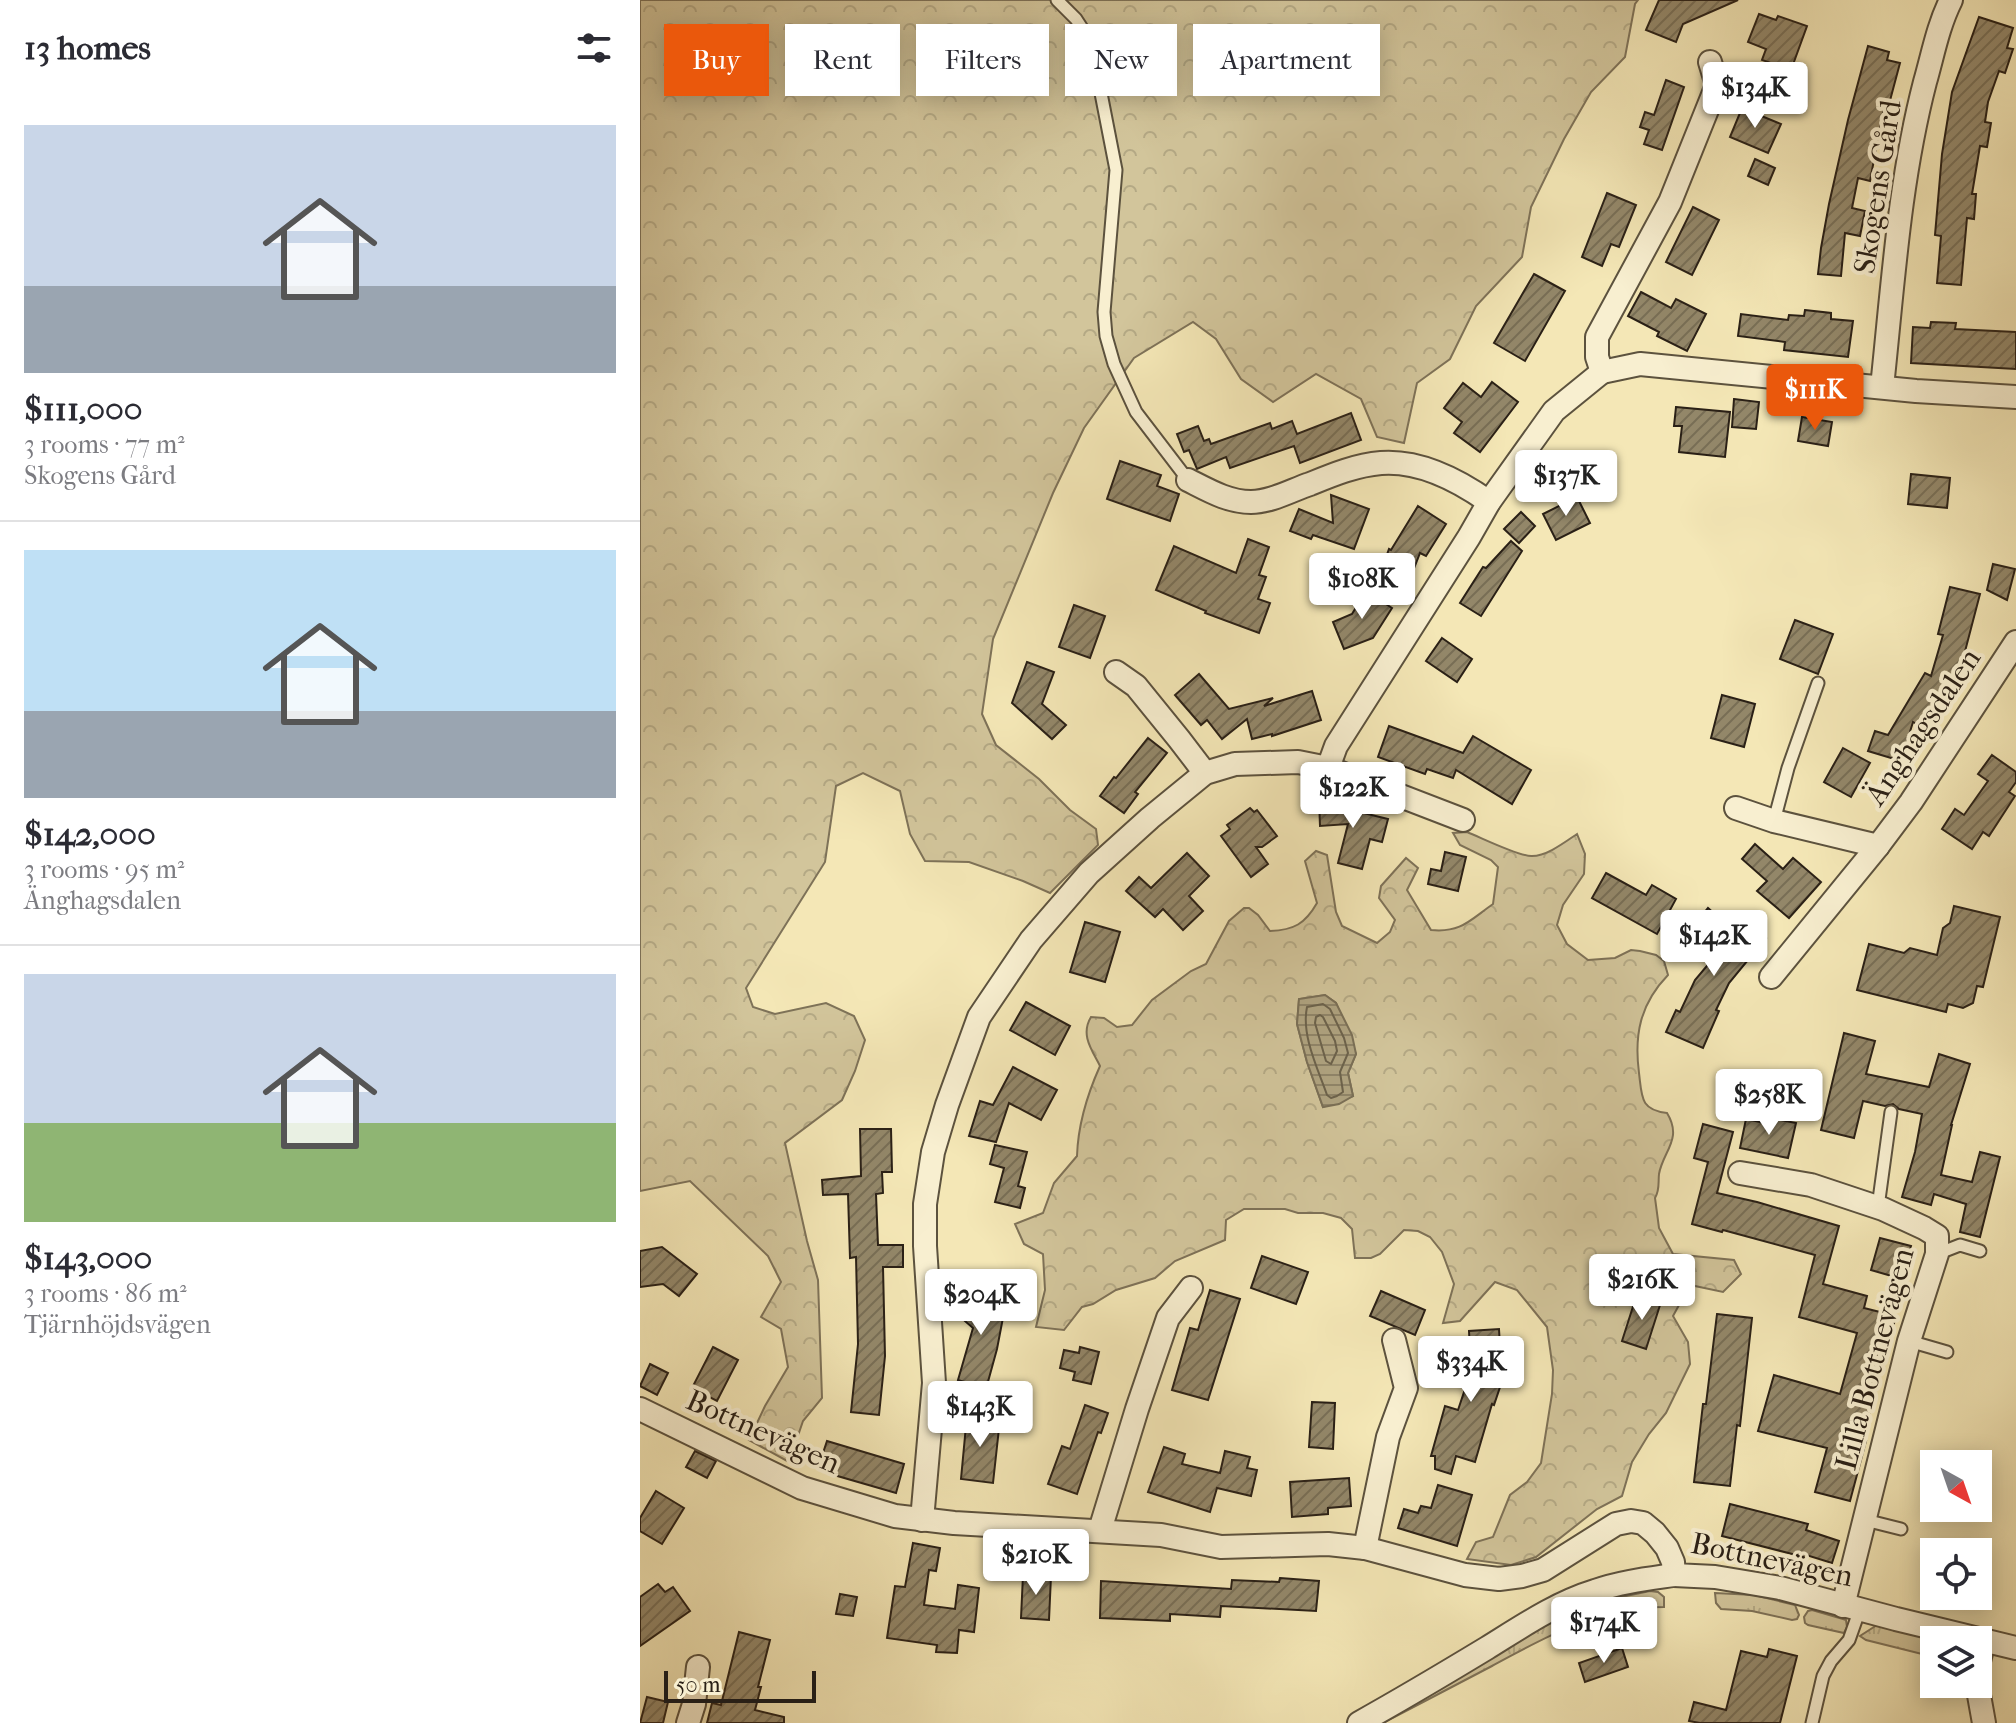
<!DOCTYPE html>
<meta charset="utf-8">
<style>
body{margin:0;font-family:"IM FELL French Canon",serif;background:#f2f2f3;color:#2b2b33;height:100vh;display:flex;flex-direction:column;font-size:30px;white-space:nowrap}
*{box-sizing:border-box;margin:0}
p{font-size:26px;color:#7c7c81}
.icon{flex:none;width:44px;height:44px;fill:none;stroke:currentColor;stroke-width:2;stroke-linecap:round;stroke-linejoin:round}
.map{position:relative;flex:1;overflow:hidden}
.side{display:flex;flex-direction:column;background:#fff;width:640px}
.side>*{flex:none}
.guide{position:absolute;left:24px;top:24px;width:760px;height:72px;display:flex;gap:16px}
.needle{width:52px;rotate:140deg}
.fabs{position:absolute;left:1280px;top:1450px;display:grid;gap:16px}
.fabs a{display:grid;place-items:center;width:72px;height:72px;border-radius:0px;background:#fff;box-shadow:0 4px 20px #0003;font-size:40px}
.scale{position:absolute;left:24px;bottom:20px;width:152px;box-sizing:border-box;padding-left:8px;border:4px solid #2a2016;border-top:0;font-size:22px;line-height:28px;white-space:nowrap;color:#2a2016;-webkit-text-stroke:6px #f8efd0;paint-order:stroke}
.price{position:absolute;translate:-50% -68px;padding:0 18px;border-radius:8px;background:#fff;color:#222;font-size:26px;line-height:52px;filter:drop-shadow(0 2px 4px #0008)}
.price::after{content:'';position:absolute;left:50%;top:48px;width:24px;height:18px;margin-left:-12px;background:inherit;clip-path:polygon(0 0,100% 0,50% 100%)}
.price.current{background:#ea580c;color:#fff}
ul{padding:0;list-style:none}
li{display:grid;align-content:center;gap:16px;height:424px;padding:0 24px}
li+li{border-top:2px solid #e1e1e2}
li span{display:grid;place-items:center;height:248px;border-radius:0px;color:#555}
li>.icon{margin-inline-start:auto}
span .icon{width:144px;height:144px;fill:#fffc;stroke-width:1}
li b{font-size:34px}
h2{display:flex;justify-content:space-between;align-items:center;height:96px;padding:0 24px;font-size:34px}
.chip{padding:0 28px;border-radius:0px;background:#fff;box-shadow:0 4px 20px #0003;font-size:28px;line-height:72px}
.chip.current{background:#ea580c;color:#fff}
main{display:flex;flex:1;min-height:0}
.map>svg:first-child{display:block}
.grass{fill:url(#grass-tufts);stroke:#7e7258;stroke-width:2}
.forest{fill:url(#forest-crowns);stroke:#7e7258;stroke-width:2;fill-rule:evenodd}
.water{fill:url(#water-rules);stroke:#7a6f56;stroke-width:2}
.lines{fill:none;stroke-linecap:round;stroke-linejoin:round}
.shore{stroke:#6c624b;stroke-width:2}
.building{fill:url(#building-hatch);stroke:#2a2016;stroke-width:2}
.lane-casing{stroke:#5c523e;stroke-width:15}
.street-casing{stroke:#5c523e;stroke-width:26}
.lane{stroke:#f8efd0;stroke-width:11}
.street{stroke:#f8efd0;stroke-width:22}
.labels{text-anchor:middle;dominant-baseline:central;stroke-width:8;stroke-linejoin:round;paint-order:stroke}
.street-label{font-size:30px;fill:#2a2016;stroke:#f8efd0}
</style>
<main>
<section class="side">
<h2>13 homes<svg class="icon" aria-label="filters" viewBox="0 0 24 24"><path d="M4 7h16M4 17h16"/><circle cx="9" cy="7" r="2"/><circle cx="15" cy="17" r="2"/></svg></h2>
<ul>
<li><span style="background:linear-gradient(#c9d6e8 65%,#9aa5b1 0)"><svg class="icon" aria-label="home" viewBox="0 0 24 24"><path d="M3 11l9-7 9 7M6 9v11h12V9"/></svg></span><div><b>$111,000</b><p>3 rooms · 77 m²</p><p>Skogens Gård</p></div></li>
<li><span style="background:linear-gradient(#bfe0f5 65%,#9aa5b1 0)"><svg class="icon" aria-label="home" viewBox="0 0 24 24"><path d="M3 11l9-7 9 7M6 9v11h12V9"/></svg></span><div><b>$142,000</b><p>3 rooms · 95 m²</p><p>Änghagsdalen</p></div></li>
<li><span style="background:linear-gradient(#c9d6e8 60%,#8fb573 0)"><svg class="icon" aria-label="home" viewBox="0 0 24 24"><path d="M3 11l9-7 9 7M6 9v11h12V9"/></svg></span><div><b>$143,000</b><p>3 rooms · 86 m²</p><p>Tjärnhöjdsvägen</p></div></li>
</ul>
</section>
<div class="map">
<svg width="1376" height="1723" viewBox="0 0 1376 1723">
<defs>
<pattern id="grass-tufts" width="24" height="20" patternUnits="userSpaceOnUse" patternTransform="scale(2)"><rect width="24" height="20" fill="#d2c59b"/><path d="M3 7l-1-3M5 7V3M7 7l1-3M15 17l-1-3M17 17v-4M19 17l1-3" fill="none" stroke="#b4a985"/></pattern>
<pattern id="forest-crowns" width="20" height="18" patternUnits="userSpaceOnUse" patternTransform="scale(2)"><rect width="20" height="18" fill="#d2c59b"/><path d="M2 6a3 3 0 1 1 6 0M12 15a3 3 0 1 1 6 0" fill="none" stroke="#b4a985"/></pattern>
<pattern id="water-rules" width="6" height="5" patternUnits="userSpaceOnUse" patternTransform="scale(2)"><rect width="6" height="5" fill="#afa380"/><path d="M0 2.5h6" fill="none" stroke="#8f8468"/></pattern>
<pattern id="building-hatch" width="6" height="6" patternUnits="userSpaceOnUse" patternTransform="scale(2)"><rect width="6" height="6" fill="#938769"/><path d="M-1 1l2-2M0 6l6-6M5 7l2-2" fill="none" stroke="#786e55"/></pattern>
</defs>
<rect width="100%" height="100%" fill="#f4e7b6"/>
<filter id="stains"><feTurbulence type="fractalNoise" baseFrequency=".0025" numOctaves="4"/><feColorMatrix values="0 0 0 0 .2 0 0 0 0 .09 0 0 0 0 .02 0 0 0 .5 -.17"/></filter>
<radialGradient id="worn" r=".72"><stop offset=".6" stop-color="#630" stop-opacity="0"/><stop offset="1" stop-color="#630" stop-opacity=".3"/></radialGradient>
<g class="grass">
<path d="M1010 1591 1018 1592 1024 1597V1607C959 1607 907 1636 852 1666 816 1685 779 1704 743 1723H738L873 1642 931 1611 957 1602Z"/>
<path d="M1075 1593 1114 1595 1155 1605 1159 1615 1157 1619 1152 1620 1112 1611 1081 1609 1076 1603Z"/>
<path d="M1172 1610 1203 1619 1206 1620 1207 1627 1204 1633 1168 1625 1165 1623 1164 1617 1168 1611Z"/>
<path d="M1237 1625 1295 1640 1294 1657 1226 1640 1220 1636Z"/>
</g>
<g class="forest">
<path d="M0 0H998L995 4 985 57 951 92 924 139 891 207 882 257 836 306 810 359 777 383 764 443 737 437 721 399 676 374 633 402 601 379 576 339 553 322 494 358 444 428 413 493 353 639 342 714 356 745 399 779 430 810 456 829 458 845 410 893 383 881 329 862 285 861 270 834 260 791 223 773 196 786 185 862 106 988 113 1007 135 1014 186 1003 214 1016 225 1040 215 1071 202 1100 145 1143 167 1241 178 1280 182 1398 163 1421 149 1462 109 1440 125 1406 148 1367 141 1329 121 1317 141 1282 128 1256 50 1181 0 1191Z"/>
<path d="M827 832C840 837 880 857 892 856 907 856 925 842 937 834L945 854 944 874 923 905 917 925 927 944 948 960 975 958 991 950 1000 951 1016 955 1024 961 1028 975C1000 1004 994 1035 999 1073 1002 1097 1000 1110 1027 1113 1043 1139 1023 1151 1019 1174 1018 1183 1020 1190 1015 1198L1019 1228 1033 1254 1094 1260 1101 1274 1083 1292 1050 1285 1033 1316 1048 1342 1050 1364 1026 1413 1009 1434 992 1462 982 1496 957 1509 896 1557 871 1565 827 1559 836 1542 853 1537 870 1495 887 1482 901 1463 912 1394 913 1370 907 1327 877 1290 855 1282 820 1321 803 1323 814 1284 802 1252 790 1237 778 1231 764 1230 740 1254 731 1258H715L712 1229 701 1218 683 1213H658L645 1209H604L586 1220 585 1240 535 1261 515 1278 476 1290 453 1304 442 1307 424 1330 396 1327 405 1290 403 1254 384 1244 375 1224 403 1213 414 1183 437 1156C438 1124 447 1095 460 1066 452 1050 440 1035 451 1017L464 1018 477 1027 492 1025 512 1000 551 971 566 964 589 921 604 908H609L618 915 630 931C654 930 665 924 677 903L665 861 676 851 687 855 696 912 702 926 737 943 750 932 755 920 739 898 741 886 766 858 778 868 767 890 791 930C821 933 830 920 853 904L858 867 851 860 820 845 813 833ZM685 995 696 1003 716 1054 708 1073 713 1096 683 1107 667 1062 657 1024 659 999Z"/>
</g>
<path class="water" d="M685 995 696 1003 712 1035 716 1054 708 1073 713 1096 699 1104 683 1107 667 1062 657 1024 659 999Z"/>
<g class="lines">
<g class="shore">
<path d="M683 1004 690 1009 704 1038 708 1053 700 1072 703 1092 697 1096 691 1098 687 1095C678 1069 661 1035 667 1007Z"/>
<path d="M680 1015 683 1017 695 1041 697 1051 691 1064 686 1061 675 1023 676 1017Z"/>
</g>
</g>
<g class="building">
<path d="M1019 0H1098L1043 24 1036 42 1006 30Z"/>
<path d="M1119 14 1136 20 1138 16 1167 26 1151 70 1122 60 1126 49 1108 42Z"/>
<path d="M1339 17 1373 28 1367 48 1373 49 1365 73 1359 71 1348 102 1345 122 1351 123 1347 147 1340 146 1332 194H1336L1334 219 1327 218 1321 285 1297 283 1301 236 1295 235 1302 154 1312 92Z"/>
<path d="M1228 46 1249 52 1247 60 1260 63 1248 108 1244 107 1230 181 1218 178 1212 208 1225 211 1220 236 1205 233 1201 276 1178 274 1181 248 1189 204 1208 120Z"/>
<path d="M1026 80 1044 87 1022 150 1004 144 1009 130 1000 127 1005 112 1014 115Z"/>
<path d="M1102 108 1141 124 1128 153 1090 137Z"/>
<path d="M1115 159 1135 168 1128 185 1108 176Z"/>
<path d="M967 193 996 205 979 247 971 244 962 266 942 257Z"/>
<path d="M1053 207 1079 220 1052 275 1026 262Z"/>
<path d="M894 274 925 291 885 361 854 343Z"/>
<path d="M1001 292 1031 308 1036 299 1066 314 1047 351 1017 336 1019 332 988 316Z"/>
<path d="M1165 310 1191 313V319L1213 321 1208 357 1144 350 1145 342 1098 336 1101 314 1148 320 1149 315 1164 316Z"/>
<path d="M1291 322 1316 323 1315 329 1376 332V369L1271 363 1273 327 1290 328Z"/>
<path d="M852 382 878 402 840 452 814 433 822 422 804 408 823 383 841 397Z"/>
<path d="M1094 399 1119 402 1116 429 1092 427Z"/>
<path d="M1036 407 1090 412 1085 457 1039 452 1042 426H1034Z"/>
<path d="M711 413 721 440 660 463 654 446 590 468 586 457 557 469 549 450 544 452 537 434 558 426 564 441 569 439 571 444 630 423 632 429 652 421 657 434Z"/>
<path d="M1162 417 1192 422 1188 446 1158 441Z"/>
<path d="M480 461 521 475 517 486 539 494 530 521 467 499Z"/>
<path d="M1271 474 1310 478 1307 508 1268 504Z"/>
<path d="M691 495 729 509 714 549 673 535 671 539 650 531 659 509 693 523Z"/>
<path d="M937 497 950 523 916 540 903 514Z"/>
<path d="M778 506 806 524 786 556 780 553 771 576 743 566 749 549 751 550Z"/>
<path d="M881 512 895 526 879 543 864 529Z"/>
<path d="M608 539 629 547 619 575 626 577 618 599 630 603 619 633 565 613 566 611 516 590 534 546 596 573Z"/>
<path d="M871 541 882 551 841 616 820 603 843 567 846 568Z"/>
<path d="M1353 564 1375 569 1367 600 1347 590Z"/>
<path d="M1310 587 1340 594 1323 659 1326 660 1323 672 1288 731 1273 722 1261 761 1228 751 1235 731 1248 735 1285 673 1291 676 1303 635 1298 634Z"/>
<path d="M726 591 752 608 733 638 704 649 693 622 712 614Z"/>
<path d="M434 605 465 616 450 658 419 647Z"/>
<path d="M1155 620 1193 634 1178 674 1140 659Z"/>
<path d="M802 638 832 659 817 682 786 661Z"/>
<path d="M387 662 414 672 402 704 426 725 412 739 372 703Z"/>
<path d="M559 674 589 709 633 698 624 706 672 691 681 720 632 736V734L612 739 607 719 582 739 567 720 561 725 535 695Z"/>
<path d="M1082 695 1115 704 1104 747 1071 738Z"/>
<path d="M749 726 823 753 833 736 891 770 872 804 816 770 813 778 787 769 785 774 738 757Z"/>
<path d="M508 738 527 753 495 792 498 794 484 813 460 796 474 777 476 778Z"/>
<path d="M1203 748 1230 763 1211 797 1184 782Z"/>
<path d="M1352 755 1376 772V782L1369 792 1375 796 1349 836 1343 832 1332 849 1302 829 1315 809 1324 815 1348 781 1338 774Z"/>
<path d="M698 798 699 807 748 819 742 842 730 839 722 869 698 863 708 824 680 826 679 799Z"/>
<path d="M610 808 614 812 617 810 637 836 622 847H616L628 864 611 877 581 836 590 829 587 825Z"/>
<path d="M1115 844 1143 869 1153 858 1181 882 1149 918 1117 891 1127 881 1102 859Z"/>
<path d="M805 852 826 857 818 891 788 884 791 869 801 871Z"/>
<path d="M547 853 569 876 549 896 563 911 543 930 523 909 515 917 486 891 499 877 511 888Z"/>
<path d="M966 873 1006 895 1012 885 1036 899 1017 934 952 898Z"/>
<path d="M1314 906 1360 917 1343 987 1337 986 1333 1003 1323 1008 1308 1004 1306 1012 1217 990 1229 944 1264 953 1270 948 1297 955 1303 928 1310 923Z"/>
<path d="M1068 908 1095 932 1105 920 1126 938 1089 983 1076 1010 1079 1011 1063 1048 1026 1032 1036 1010 1040 1012 1055 980 1082 948 1055 924Z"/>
<path d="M445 922 480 932 465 982 430 972Z"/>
<path d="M386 1002 430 1026 415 1055 370 1030Z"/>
<path d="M1204 1033 1235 1041 1226 1074 1289 1087 1299 1054 1330 1064 1311 1125H1312L1301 1175 1332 1182 1340 1152 1360 1157 1340 1237 1320 1232 1326 1204 1294 1194 1291 1205 1262 1197 1275 1152 1282 1114 1259 1109 1253 1104 1245 1106 1223 1101 1214 1138 1181 1130Z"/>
<path d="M373 1067 417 1090 401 1120 369 1103 356 1142 329 1136 340 1101 353 1105Z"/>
<path d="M1126 1117 1156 1123 1148 1158 1100 1148 1106 1119 1125 1123Z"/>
<path d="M1063 1124 1093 1132 1077 1193 1117 1202 1199 1226 1183 1284 1227 1296 1224 1308 1256 1316 1222 1440 1226 1441 1210 1501 1175 1492 1187 1448 1118 1431 1134 1375 1200 1394 1217 1333 1159 1317 1175 1255 1083 1230 1082 1232 1052 1224 1068 1162 1054 1158Z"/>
<path d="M220 1129H251L252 1172H242L243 1193 236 1194 238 1245H263V1267H243L245 1356 239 1415 211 1412 218 1344 216 1257 210 1258 208 1194 183 1195 182 1180 221 1176Z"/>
<path d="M355 1145 387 1152 378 1186 385 1188 380 1208 355 1202 364 1168 350 1164Z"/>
<path d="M1240 1238 1271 1246 1262 1279 1231 1270Z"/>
<path d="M22 1247 57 1274 39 1296 23 1284 0 1287V1251Z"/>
<path d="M622 1256 668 1272 656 1304 611 1288Z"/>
<path d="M570 1290 600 1299 568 1400 532 1390 550 1328 558 1330Z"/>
<path d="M741 1291 785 1310 775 1335 730 1316Z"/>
<path d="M323 1293 366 1302 357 1349 346 1389 318 1380 333 1328 318 1315Z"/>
<path d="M997 1294 1021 1302 1006 1349 982 1341Z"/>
<path d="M1077 1314 1112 1318 1100 1426 1097 1425 1090 1486 1054 1482 1063 1404H1066Z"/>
<path d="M859 1329 862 1381 854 1405 852 1404 835 1462 816 1456 811 1474 795 1469V1456H791L805 1406 818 1410 831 1371 829 1331Z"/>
<path d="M73 1347 98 1360 77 1401 52 1388Z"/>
<path d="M440 1347 459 1352 451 1384 433 1380 435 1372 420 1368 424 1350 439 1353Z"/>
<path d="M10 1364 28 1373 17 1395 0 1386Z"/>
<path d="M672 1402 695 1403 693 1449 669 1447Z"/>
<path d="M445 1405 468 1413 461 1433 458 1432 437 1494 408 1484 422 1446 430 1449Z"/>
<path d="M327 1415 360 1419 353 1483 321 1479Z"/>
<path d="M187 1441 264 1464 256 1493 194 1475 198 1464 181 1459Z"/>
<path d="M524 1447 545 1454 542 1464 580 1473 585 1451 610 1457 607 1468 617 1470 611 1496 577 1488 570 1512 508 1492Z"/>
<path d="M55 1451 76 1461 67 1478 46 1467Z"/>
<path d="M709 1478 711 1506 688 1508V1514L652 1517 650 1482Z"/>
<path d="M798 1485 832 1495 817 1546 758 1528 764 1509 778 1513 781 1506 791 1508Z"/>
<path d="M16 1491 44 1508 22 1544 0 1531V1518Z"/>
<path d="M1090 1504 1168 1524 1166 1530 1199 1541 1192 1563 1160 1553V1556L1082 1536Z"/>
<path d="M273 1543 300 1548 296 1571 289 1570 284 1605 315 1609 318 1585 339 1588 334 1632 319 1630 317 1653 296 1652 297 1645 247 1638 255 1586 265 1587Z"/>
<path d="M416 1544 446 1545V1560H417Z"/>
<path d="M383 1575 411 1576 409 1620 381 1618Z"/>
<path d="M640 1578 679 1581 676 1611 581 1606 580 1617 530 1614V1621L460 1618 461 1581 591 1589 592 1580 639 1582Z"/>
<path d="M18 1584 25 1592 33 1587 50 1611 0 1646V1597Z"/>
<path d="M200 1594 217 1597 213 1616 196 1614Z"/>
<path d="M99 1632 130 1640 118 1687H121L115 1710 144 1717V1723H67L72 1703 81 1705Z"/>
<path d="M982 1648 988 1667 945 1682 939 1663Z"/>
<path d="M1129 1649 1157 1656 1140 1723H1060L1049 1721 1054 1702 1086 1710 1101 1651 1127 1657Z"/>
<path d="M7 1697 28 1702 23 1723H0Z"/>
</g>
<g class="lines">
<g class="lane-casing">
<g id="lane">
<path d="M417 0 436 19 451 42 476 170 464 312 466 336 474 364 496 412 548 480"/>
<path d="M1134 821 1148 768 1178 683"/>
<path d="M1238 1207 1251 1112"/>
<path d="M1297 1254 1320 1245 1340 1251"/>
<path d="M1269 1341 1307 1352"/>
<path d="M1225 1520 1261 1529"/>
<path d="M1172 1723 1183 1676 1191 1661 1209 1640 1220 1609"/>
</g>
</g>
<g class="street-casing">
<g id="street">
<path d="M1070 62 1077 85 1030 202 957 337V357L962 372 1000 364 1276 391 1376 397"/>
<path d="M1242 387C1253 285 1259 182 1285 82 1293 54 1298 26 1311 0"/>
<path d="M548 480C568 490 588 502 611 502 631 502 652 490 670 484 692 475 716 465 741 463 780 460 818 480 849 502"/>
<path d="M476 672 496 686 539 739 565 773"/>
<path d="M688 768 696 746 829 537 849 502 914 411 962 372"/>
<path d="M1096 808 1134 821 1238 846"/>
<path d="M1131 977 1238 846 1271 802 1376 642"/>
<path d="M1100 1173 1171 1185 1243 1209 1284 1228 1297 1236V1254L1269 1341 1203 1606"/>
<path d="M0 1409 162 1488 255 1516 314 1523 521 1535 581 1547 688 1544 725 1548 825 1575 859 1579 882 1576 903 1570 976 1524 991 1521 1003 1523 1015 1533 1027 1548 1033 1562 1034 1575 1075 1577 1140 1588 1256 1619 1376 1648"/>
<path d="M282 1520 294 1383 285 1246V1204L293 1152 307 1105 339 1017 391 940 449 873 510 818 565 773 595 764 658 762 688 768 823 820"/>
<path d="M460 1530 497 1409 528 1318 551 1288"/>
<path d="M725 1548 748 1437 766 1388 754 1340"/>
<path d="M1338 1665 1344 1641"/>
<path d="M1337 1684 1344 1723"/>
<path d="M48 1723 54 1704 58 1667"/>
<path d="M719 1723C762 1699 804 1674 847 1648 881 1627 916 1603 955 1591 981 1582 1007 1579 1034 1575"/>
</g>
</g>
<use href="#lane" class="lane"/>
<use href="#street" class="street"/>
</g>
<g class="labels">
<g class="street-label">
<text transform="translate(1238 187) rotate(-81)">Skogens Gård</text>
<text transform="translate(1283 727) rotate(-56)">Änghagsdalen</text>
<text transform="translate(1235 1359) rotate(-75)">Lilla Bottnevägen</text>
<text transform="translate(123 1432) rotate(24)">Bottnevägen</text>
<text transform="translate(1132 1560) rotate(12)">Bottnevägen</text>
</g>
</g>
<rect width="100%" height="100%" filter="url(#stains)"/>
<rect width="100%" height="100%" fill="url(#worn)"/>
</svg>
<div class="fabs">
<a><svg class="needle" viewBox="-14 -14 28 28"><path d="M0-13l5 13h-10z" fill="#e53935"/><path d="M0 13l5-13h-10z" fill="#7c7c81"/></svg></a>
<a><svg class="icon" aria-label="locate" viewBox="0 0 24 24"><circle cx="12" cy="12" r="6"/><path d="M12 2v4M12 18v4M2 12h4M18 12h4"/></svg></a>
<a><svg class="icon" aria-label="layers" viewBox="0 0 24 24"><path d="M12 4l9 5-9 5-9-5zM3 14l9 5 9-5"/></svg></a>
</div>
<div class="scale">50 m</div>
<b class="price" style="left:1115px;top:130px">$134K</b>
<b class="price current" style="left:1175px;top:432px">$111K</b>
<b class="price" style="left:926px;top:518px">$137K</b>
<b class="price" style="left:722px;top:621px">$108K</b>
<b class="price" style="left:713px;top:830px">$122K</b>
<b class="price" style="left:1074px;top:978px">$142K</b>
<b class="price" style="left:1129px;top:1137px">$258K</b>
<b class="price" style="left:1002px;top:1322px">$216K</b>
<b class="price" style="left:341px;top:1337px">$204K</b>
<b class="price" style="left:831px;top:1404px">$334K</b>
<b class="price" style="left:340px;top:1449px">$143K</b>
<b class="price" style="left:396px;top:1597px">$210K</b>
<b class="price" style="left:964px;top:1665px">$174K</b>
<div class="guide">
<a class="chip current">Buy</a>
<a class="chip">Rent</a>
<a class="chip">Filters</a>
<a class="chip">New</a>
<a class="chip">Apartment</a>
</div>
</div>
</main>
